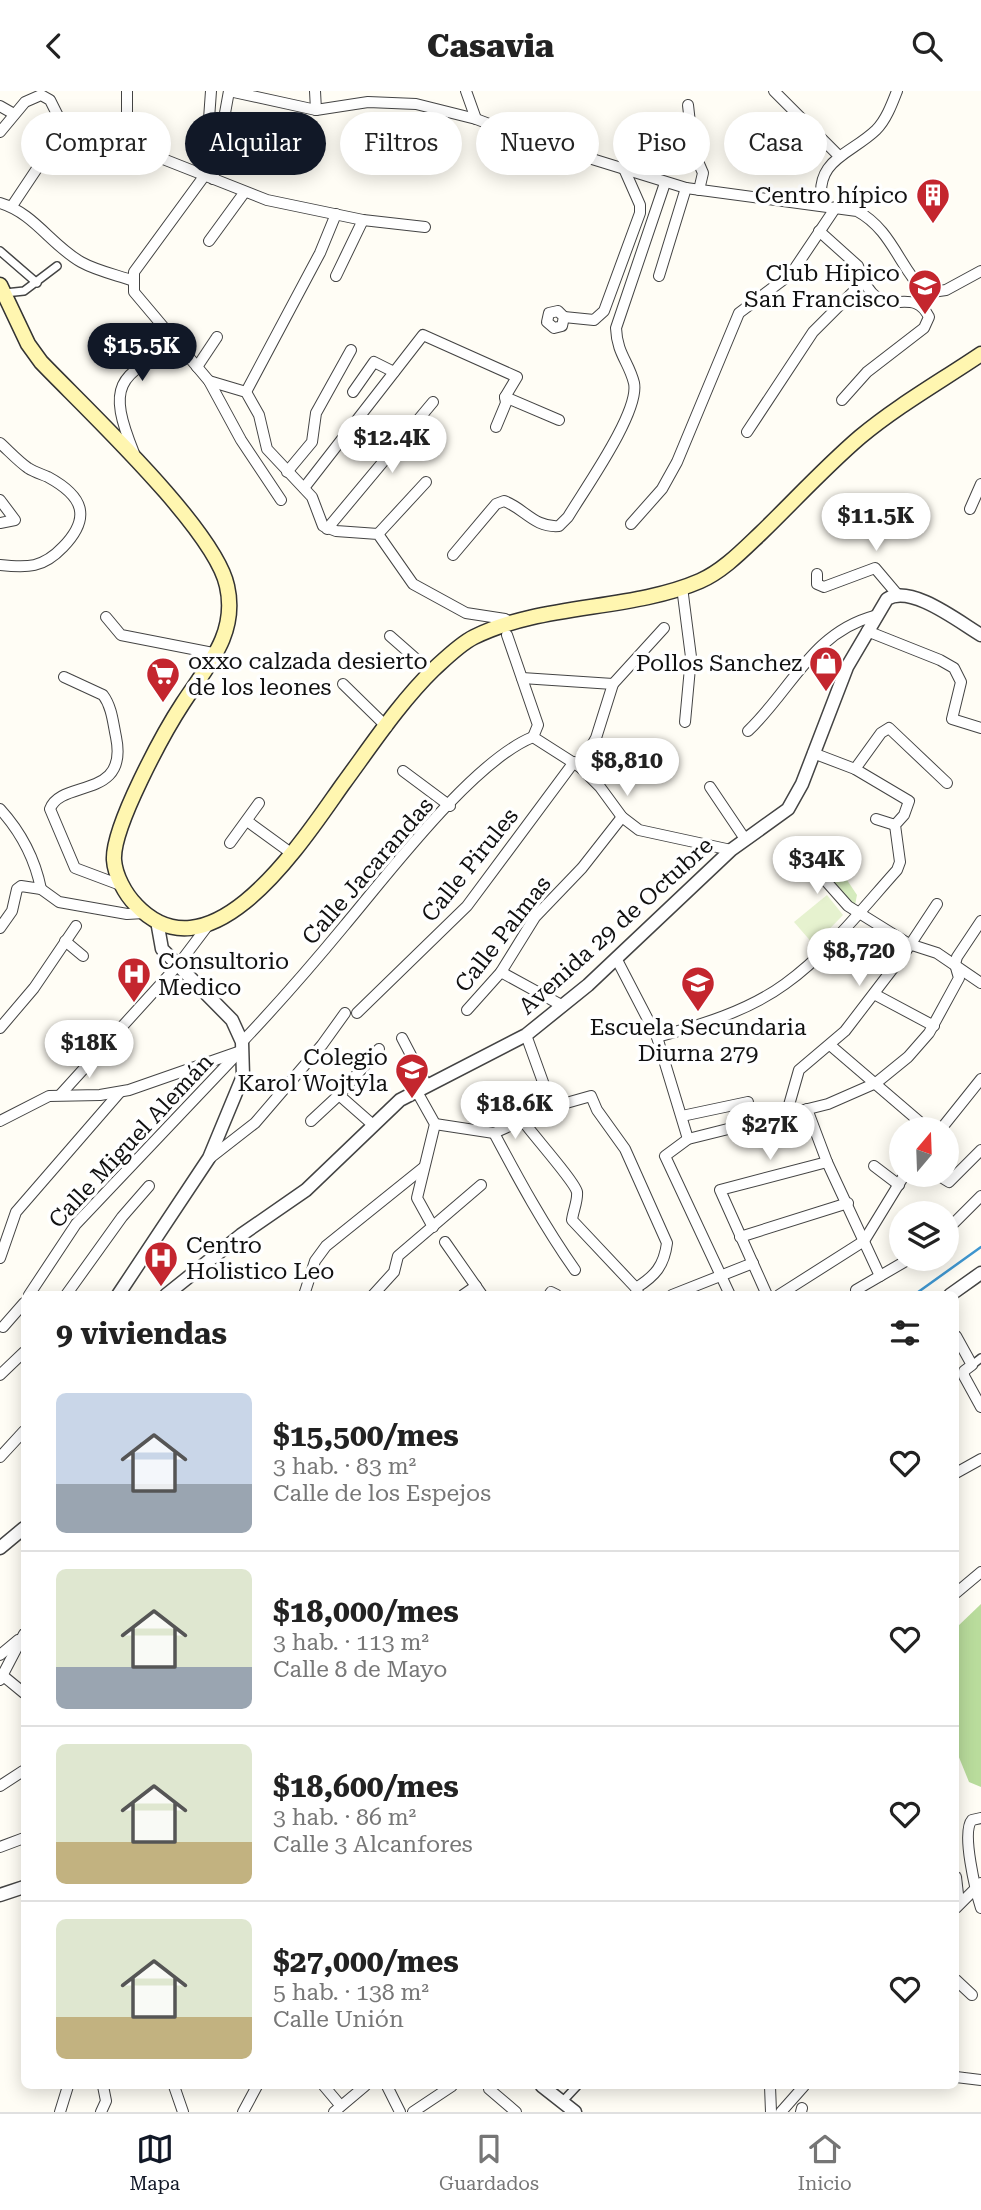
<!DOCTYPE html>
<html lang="es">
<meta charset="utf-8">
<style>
body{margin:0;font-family:"Roboto Serif",serif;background:#f2f2f2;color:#222;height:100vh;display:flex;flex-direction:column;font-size:26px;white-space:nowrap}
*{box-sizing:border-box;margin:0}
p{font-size:23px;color:#767676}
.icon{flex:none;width:38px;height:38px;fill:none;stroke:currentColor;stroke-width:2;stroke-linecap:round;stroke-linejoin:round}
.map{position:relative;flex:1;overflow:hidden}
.drawer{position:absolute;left:21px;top:1200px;width:938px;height:798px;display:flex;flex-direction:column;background:#fff;border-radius:10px;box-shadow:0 4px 18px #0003}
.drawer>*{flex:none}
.banner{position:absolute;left:21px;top:21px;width:940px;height:63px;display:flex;gap:14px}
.needle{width:46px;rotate:19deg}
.fabs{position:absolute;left:889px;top:1026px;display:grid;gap:14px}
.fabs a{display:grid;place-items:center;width:70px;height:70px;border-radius:50%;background:#fff;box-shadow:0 4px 18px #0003;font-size:35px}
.price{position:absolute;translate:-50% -60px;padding:0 16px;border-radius:24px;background:#fff;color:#222;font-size:23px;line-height:46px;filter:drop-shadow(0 2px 4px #0008)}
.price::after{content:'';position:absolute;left:50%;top:42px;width:21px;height:16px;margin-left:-10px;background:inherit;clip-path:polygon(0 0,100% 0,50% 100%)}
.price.current{background:#111827;color:#fff}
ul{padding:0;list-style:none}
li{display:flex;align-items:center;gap:21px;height:175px;padding:0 35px}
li+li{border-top:2px solid #e0e0e0}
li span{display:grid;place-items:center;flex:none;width:196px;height:140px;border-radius:10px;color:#555}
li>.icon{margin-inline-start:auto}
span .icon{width:84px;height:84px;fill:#fffc;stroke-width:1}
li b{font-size:30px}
h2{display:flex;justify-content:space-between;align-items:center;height:84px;padding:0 35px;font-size:30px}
.pill{padding:0 24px;border-radius:32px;background:#fff;box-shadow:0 4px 18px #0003;font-size:24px;line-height:63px}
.pill.current{background:#111827;color:#fff}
header{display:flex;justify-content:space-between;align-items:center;height:91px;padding:0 35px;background:#fff;font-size:32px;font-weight:800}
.tab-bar{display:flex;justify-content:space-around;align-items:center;height:98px;border-top:2px solid #e0e0e0;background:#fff;font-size:19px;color:#767676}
.tab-bar a{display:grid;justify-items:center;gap:4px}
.tab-bar .current{color:#111827}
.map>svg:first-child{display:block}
.green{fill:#d5ebbd}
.forest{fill:#b9dc9c}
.pitch{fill:#e6f2cf}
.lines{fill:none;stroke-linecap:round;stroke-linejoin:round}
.stream{stroke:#3f96cf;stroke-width:2.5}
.pedestrian-casing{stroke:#444;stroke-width:10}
.minor-casing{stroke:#444;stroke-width:12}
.tertiary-casing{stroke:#444;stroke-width:15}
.secondary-casing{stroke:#333;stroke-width:17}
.pedestrian{stroke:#fff;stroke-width:7}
.minor{stroke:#fff;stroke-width:10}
.tertiary{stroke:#fff;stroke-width:12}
.secondary{stroke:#fff6b0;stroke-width:14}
.labels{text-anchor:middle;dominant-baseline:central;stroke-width:7;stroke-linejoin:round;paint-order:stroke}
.poi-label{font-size:23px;fill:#111;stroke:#fff;text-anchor:end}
.street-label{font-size:23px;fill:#111;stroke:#fff}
</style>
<header><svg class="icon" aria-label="back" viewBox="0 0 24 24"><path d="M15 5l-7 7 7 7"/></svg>Casavia<svg class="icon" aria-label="search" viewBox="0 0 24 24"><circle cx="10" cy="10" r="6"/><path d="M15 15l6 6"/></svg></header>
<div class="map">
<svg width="981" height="2021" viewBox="0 0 981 2021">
<rect width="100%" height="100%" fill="#fffdf5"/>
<path class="green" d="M830 765 840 770 843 783 857 804 855 814 842 807 818 780Z"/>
<path class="forest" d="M981 1513V1696L969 1691 956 1659V1537Z"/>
<path class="pitch" d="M827 804 843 824 814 854 794 831Z"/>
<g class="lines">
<path class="stream" d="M914 1204 981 1156"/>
<g class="pedestrian-casing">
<g id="pedestrian">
<path d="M0 160 37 192"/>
<path d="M5 202 24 200 57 175"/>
<path d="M972 1274 981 1267"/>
<path d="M562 2011 577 1995"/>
</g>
</g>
<g class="minor-casing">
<g id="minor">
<path d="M211 0 205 84 134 181V201L209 290 241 349 281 409"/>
<path d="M229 0 316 19 368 11 416 13 476 28 537 51 686 97 857 120C891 138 899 175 925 202L946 199 981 180"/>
<path d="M315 0 316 19"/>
<path d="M466 0 476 28"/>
<path d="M774 0 838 64"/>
<path d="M688 14 693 59 703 82 699 99"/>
<path d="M0 15 14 23"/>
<path d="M0 41 25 11 41 4 50 9 64 37 135 76 142 77 158 66 267 109 363 129 425 136"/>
<path d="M127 46V0"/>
<path d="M213 88 229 0"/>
<path d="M0 112C34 122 51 154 81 171 97 180 117 184 134 190"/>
<path d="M822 114C814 68 850 64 876 39 886 29 892 13 897 0"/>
<path d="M12 115 64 37"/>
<path d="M209 150 244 102"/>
<path d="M336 185 363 129"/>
<path d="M659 185 686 97"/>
<path d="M558 220 564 226 562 235 554 237 547 231 549 222Z"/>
<path d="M564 226 594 229 604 220 640 122V114L625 80"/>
<path d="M197 276 217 246"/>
<path d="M209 290 246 301 259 324 267 358 312 406 323 435 336 440 378 443 413 493 466 522 505 528 512 532"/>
<path d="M246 301 320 162 336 123"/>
<path d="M353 301 374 271 394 281"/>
<path d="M842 309 867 281 924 237 929 226C912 192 885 232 864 190"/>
<path d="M496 336 506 312 505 306"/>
<path d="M747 341 813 241 864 190 858 175 819 140"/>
<path d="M0 352C9 360 18 370 28 377 34 381 41 383 48 386 83 405 92 426 63 456 43 477 28 477 0 474"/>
<path d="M134 362C107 295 116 284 180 254"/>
<path d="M287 381 312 351 316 322 351 259"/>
<path d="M304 397 423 244 517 286 505 306 559 329"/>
<path d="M0 409 15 429 0 432"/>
<path d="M970 418 981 393"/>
<path d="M631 433 662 398 677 371 739 222 791 183 836 116"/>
<path d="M327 438 433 311"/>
<path d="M378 443 426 391"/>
<path d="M453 464 496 413 504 410C524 417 534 437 559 435L568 426C584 399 640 321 634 292 629 271 617 263 616 237L665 92"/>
<path d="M817 483V493L824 496 875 477 897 503"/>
<path d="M682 496 691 566 685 631"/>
<path d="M106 526 121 544 218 563"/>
<path d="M867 540 940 569 954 577 961 591 952 628 981 637"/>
<path d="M507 544 538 634 533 646"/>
<path d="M390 545 431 581"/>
<path d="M64 586 103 604C112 616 113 632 116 646 129 709 61 688 50 718L75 777 123 795"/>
<path d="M522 587 613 593"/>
<path d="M343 593 387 636"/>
<path d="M748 640C792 598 812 542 874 525"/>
<path d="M533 646 580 676 600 696 622 726 639 739 731 759"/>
<path d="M580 676 596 647 613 593 664 537"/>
<path d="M855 678 881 642 889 637 947 692"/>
<path d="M403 680 450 715"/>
<path d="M710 696 745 748"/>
<path d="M0 718C20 740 35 768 41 798"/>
<path d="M876 728 895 734"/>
<path d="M247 730 291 762"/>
<path d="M230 752 259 712"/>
<path d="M800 761 848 815 909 853 937 862 981 892"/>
<path d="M0 837 12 820 17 798 21 795 41 798 59 811 127 823 144 822"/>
<path d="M65 850 83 865"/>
<path d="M616 867 657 946 688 1048"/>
<path d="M501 881 563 915"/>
<path d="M874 903 934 935"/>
<path d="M467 919 501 881 535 826 582 777 622 726"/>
<path d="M357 922 467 815 574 671"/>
<path d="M0 937 34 897 76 835"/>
<path d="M526 944 552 1016"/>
<path d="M657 946C701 934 748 920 785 893 828 862 862 818 897 779L900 771 895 734 904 724 909 710 855 678 813 662"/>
<path d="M402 947 426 993"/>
<path d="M242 951C278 913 312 874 345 834 388 783 473 670 533 646"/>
<path d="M830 954 928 1038"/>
<path d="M416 999 435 1033 417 1107 433 1136"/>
<path d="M60 1004 178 874 209 833"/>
<path d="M339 1004 372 1033"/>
<path d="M807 1018 827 1071 880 1185"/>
<path d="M787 1021 799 979 845 940 904 863 937 813"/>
<path d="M682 1025 748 1011"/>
<path d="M0 1030 49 1005 100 1004 129 999 238 961"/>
<path d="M311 1030 339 1004 379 958"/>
<path d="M523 1030C533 1044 575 1091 577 1101 578 1110 573 1120 572 1129L636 1197 639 1204"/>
<path d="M435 1033 494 1042 552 1016 591 1005 597 1019 625 1058 667 1152C664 1175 655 1185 636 1197"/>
<path d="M941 1038 981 988"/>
<path d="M494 1042C519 1089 544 1135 575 1179"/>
<path d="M210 1067 255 1032 322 954 345 922"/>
<path d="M874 1075 899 1094"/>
<path d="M936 1083 949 1091 981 1059"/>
<path d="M947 1139 981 1105"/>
<path d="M740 1146 848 1112"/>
<path d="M445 1151 482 1204"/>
<path d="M0 1167 16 1121 120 1001"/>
<path d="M856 1199 911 1167"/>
<path d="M29 1204 76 1133 241 959"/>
<path d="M66 1204 122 1126 149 1095"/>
<path d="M304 1204 315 1170 326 1155 423 1077"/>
<path d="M373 1204 394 1181 398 1165 481 1094"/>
<path d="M463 1204 476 1195"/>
<path d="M549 1204 551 1201 557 1204"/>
<path d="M672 1204 753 1172"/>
<path d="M730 1204 665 1065 688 1048 828 1013 876 992 908 966 929 942 959 887 955 873 957 866 981 830"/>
<path d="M767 1204 720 1099 827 1071"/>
<path d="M779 1204 864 1150 905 1083"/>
<path d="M3 1236 24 1212"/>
<path d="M956 1245 972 1274 964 1280V1285L981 1316"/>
<path d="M0 1284 24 1261"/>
<path d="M0 1366 24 1340"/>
<path d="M956 1382 981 1368"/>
<path d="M956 1502 981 1481"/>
<path d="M0 1564 18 1549"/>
<path d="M2 1584 24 1602"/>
<path d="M0 1589 24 1543"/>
<path d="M0 1695 23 1680"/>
<path d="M981 1727 972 1729C961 1741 976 1801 981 1817"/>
<path d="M0 1756 24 1747"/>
<path d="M956 1786 959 1812"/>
<path d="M956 1817 981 1792"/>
<path d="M956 1889 972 1904"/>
<path d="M956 1986 981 1989"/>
<path d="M174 1995 183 2021"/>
<path d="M324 1995 340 2014"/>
<path d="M387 1995 400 2021"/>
<path d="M770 1995 771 2021"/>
<path d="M489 1998 516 2021"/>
<path d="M60 2021 68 1995"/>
<path d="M101 2021 106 2010 103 1995"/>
<path d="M243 2021 257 1995"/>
<path d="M334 2021 365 1995"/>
<path d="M413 2021 452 1995"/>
<path d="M781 2021 804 1995"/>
<path d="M801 2021 802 2017"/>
</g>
</g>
<g class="tertiary-casing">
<g id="tertiary">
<path d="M118 1204 209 1067 243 985 242 951 232 929 162 858 157 830"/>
<path d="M166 1204 241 1144 306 1099 400 1009 526 944 588 894 731 759 788 718 802 693 847 576 887 508C911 493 959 531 981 544"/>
<path d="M950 1204 981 1182"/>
<path d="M0 1457 24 1437"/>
<path d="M0 1804 24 1796"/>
<path d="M542 1995 575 2021"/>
</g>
</g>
<g class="secondary-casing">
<path id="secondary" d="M0 194 28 253 41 271C85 317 215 438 227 495 238 543 207 575 183 612 164 641 112 736 114 769 115 784 125 803 136 814 212 894 305 746 343 693 371 655 400 611 434 578 446 567 460 553 474 546 542 512 631 520 700 490 723 480 743 459 761 442 794 410 825 376 860 346 897 315 941 290 981 263"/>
</g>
<use href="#pedestrian" class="pedestrian"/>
<use href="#minor" class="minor"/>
<use href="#tertiary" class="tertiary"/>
<use href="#secondary" class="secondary"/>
</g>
<defs>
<g id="building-pin" transform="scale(1.75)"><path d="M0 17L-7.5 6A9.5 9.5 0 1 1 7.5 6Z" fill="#c4262e" stroke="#fff"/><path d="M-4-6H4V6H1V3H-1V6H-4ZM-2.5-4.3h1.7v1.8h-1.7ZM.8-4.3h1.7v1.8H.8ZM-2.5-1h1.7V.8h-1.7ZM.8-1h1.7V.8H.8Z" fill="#fff"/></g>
<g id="school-pin" transform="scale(1.75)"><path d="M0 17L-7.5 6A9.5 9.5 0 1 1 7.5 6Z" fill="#c4262e" stroke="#fff"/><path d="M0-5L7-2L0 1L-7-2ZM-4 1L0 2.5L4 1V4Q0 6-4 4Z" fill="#fff"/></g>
<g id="shop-pin" transform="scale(1.75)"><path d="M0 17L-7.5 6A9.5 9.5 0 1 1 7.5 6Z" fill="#c4262e" stroke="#fff"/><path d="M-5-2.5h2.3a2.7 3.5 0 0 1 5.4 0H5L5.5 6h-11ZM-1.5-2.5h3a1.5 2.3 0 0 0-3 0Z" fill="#fff"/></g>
<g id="supermarket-pin" transform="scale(1.75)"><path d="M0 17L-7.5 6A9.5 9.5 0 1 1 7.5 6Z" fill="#c4262e" stroke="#fff"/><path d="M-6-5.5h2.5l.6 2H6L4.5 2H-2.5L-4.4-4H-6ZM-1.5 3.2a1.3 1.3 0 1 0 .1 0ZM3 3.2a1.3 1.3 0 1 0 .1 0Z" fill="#fff"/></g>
<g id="hospital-pin" transform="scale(1.75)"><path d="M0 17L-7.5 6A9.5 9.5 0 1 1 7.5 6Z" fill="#c4262e" stroke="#fff"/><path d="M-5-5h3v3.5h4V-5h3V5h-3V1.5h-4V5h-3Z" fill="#fff"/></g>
</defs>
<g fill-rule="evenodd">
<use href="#building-pin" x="933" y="104"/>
<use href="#school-pin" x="925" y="195"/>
<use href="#shop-pin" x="826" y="572"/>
<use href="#supermarket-pin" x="163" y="583"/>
<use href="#hospital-pin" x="134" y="883"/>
<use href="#school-pin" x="698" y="892"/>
<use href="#school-pin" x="412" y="979"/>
<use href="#hospital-pin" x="161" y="1167"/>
</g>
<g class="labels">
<g class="poi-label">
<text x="908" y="104">Centro hípico</text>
<text x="900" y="182">Club Hipico<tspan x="900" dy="26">San Francisco</tspan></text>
<text x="188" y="570" text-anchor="start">oxxo calzada desierto<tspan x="188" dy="26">de los leones</tspan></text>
<text x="802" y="572">Pollos Sanchez</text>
<text x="158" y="870" text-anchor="start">Consultorio<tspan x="158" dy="26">Medico</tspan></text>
<text x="698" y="936" text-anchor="middle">Escuela Secundaria<tspan x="698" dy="26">Diurna 279</tspan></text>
<text x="388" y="966">Colegio<tspan x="388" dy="26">Karol Wojtyla</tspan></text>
<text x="186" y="1154" text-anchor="start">Centro<tspan x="186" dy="26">Holistico Leo</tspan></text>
</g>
<g class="street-label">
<text transform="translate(470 774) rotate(-51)">Calle Pirules</text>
<text transform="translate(368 780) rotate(-49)">Calle Jacarandas</text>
<text transform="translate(616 835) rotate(-42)">Avenida 29 de Octubre</text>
<text transform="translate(503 843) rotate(-52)">Calle Palmas</text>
<text transform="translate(131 1050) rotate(-47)">Calle Miguel Alemán</text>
</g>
</g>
</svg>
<div class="fabs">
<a><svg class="needle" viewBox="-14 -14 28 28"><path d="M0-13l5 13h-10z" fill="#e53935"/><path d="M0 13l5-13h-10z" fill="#767676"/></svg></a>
<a><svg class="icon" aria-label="layers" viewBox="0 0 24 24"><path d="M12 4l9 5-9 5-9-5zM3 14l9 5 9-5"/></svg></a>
</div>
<b class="price current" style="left:142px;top:292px">$15.5K</b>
<b class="price" style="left:392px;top:384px">$12.4K</b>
<b class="price" style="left:876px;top:462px">$11.5K</b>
<b class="price" style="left:627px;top:707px">$8,810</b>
<b class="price" style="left:817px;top:805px">$34K</b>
<b class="price" style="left:859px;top:897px">$8,720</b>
<b class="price" style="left:89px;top:989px">$18K</b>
<b class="price" style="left:515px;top:1050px">$18.6K</b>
<b class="price" style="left:770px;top:1071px">$27K</b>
<div class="banner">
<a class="pill">Comprar</a>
<a class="pill current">Alquilar</a>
<a class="pill">Filtros</a>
<a class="pill">Nuevo</a>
<a class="pill">Piso</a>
<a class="pill">Casa</a>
</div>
<section class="drawer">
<h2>9 viviendas<svg class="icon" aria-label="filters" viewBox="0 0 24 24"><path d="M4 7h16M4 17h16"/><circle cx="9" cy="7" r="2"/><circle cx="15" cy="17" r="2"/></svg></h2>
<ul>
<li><span style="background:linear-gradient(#c9d6e8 65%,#9aa5b1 0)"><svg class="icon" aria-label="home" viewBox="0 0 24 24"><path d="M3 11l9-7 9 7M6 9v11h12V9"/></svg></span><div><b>$15,500/mes</b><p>3 hab. · 83 m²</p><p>Calle de los Espejos</p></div><svg class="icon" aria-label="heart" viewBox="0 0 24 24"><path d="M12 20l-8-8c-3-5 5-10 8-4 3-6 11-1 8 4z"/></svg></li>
<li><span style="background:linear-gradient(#dfe7d0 70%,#9aa5b1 0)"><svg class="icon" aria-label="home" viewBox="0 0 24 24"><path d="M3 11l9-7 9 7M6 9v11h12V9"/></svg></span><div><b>$18,000/mes</b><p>3 hab. · 113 m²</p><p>Calle 8 de Mayo</p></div><svg class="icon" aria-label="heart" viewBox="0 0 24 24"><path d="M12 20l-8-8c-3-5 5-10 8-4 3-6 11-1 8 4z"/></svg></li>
<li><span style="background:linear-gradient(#dfe7d0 70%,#c2b280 0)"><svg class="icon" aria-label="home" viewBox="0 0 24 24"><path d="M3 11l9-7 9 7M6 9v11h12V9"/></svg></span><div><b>$18,600/mes</b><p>3 hab. · 86 m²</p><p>Calle 3 Alcanfores</p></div><svg class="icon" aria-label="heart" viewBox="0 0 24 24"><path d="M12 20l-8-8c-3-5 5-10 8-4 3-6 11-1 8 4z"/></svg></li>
<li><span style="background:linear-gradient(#dfe7d0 70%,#c2b280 0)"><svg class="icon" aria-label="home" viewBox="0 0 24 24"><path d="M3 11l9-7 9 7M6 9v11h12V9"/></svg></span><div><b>$27,000/mes</b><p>5 hab. · 138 m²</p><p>Calle Unión</p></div><svg class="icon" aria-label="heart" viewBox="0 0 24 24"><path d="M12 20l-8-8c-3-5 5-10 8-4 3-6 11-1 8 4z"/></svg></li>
</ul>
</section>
</div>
<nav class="tab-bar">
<a class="current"><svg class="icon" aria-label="map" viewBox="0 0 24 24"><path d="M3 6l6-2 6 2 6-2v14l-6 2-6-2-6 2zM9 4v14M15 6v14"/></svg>Mapa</a>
<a><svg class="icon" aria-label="saved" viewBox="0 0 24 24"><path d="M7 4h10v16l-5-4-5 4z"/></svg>Guardados</a>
<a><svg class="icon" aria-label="home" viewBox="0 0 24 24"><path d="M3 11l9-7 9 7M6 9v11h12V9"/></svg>Inicio</a>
</nav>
